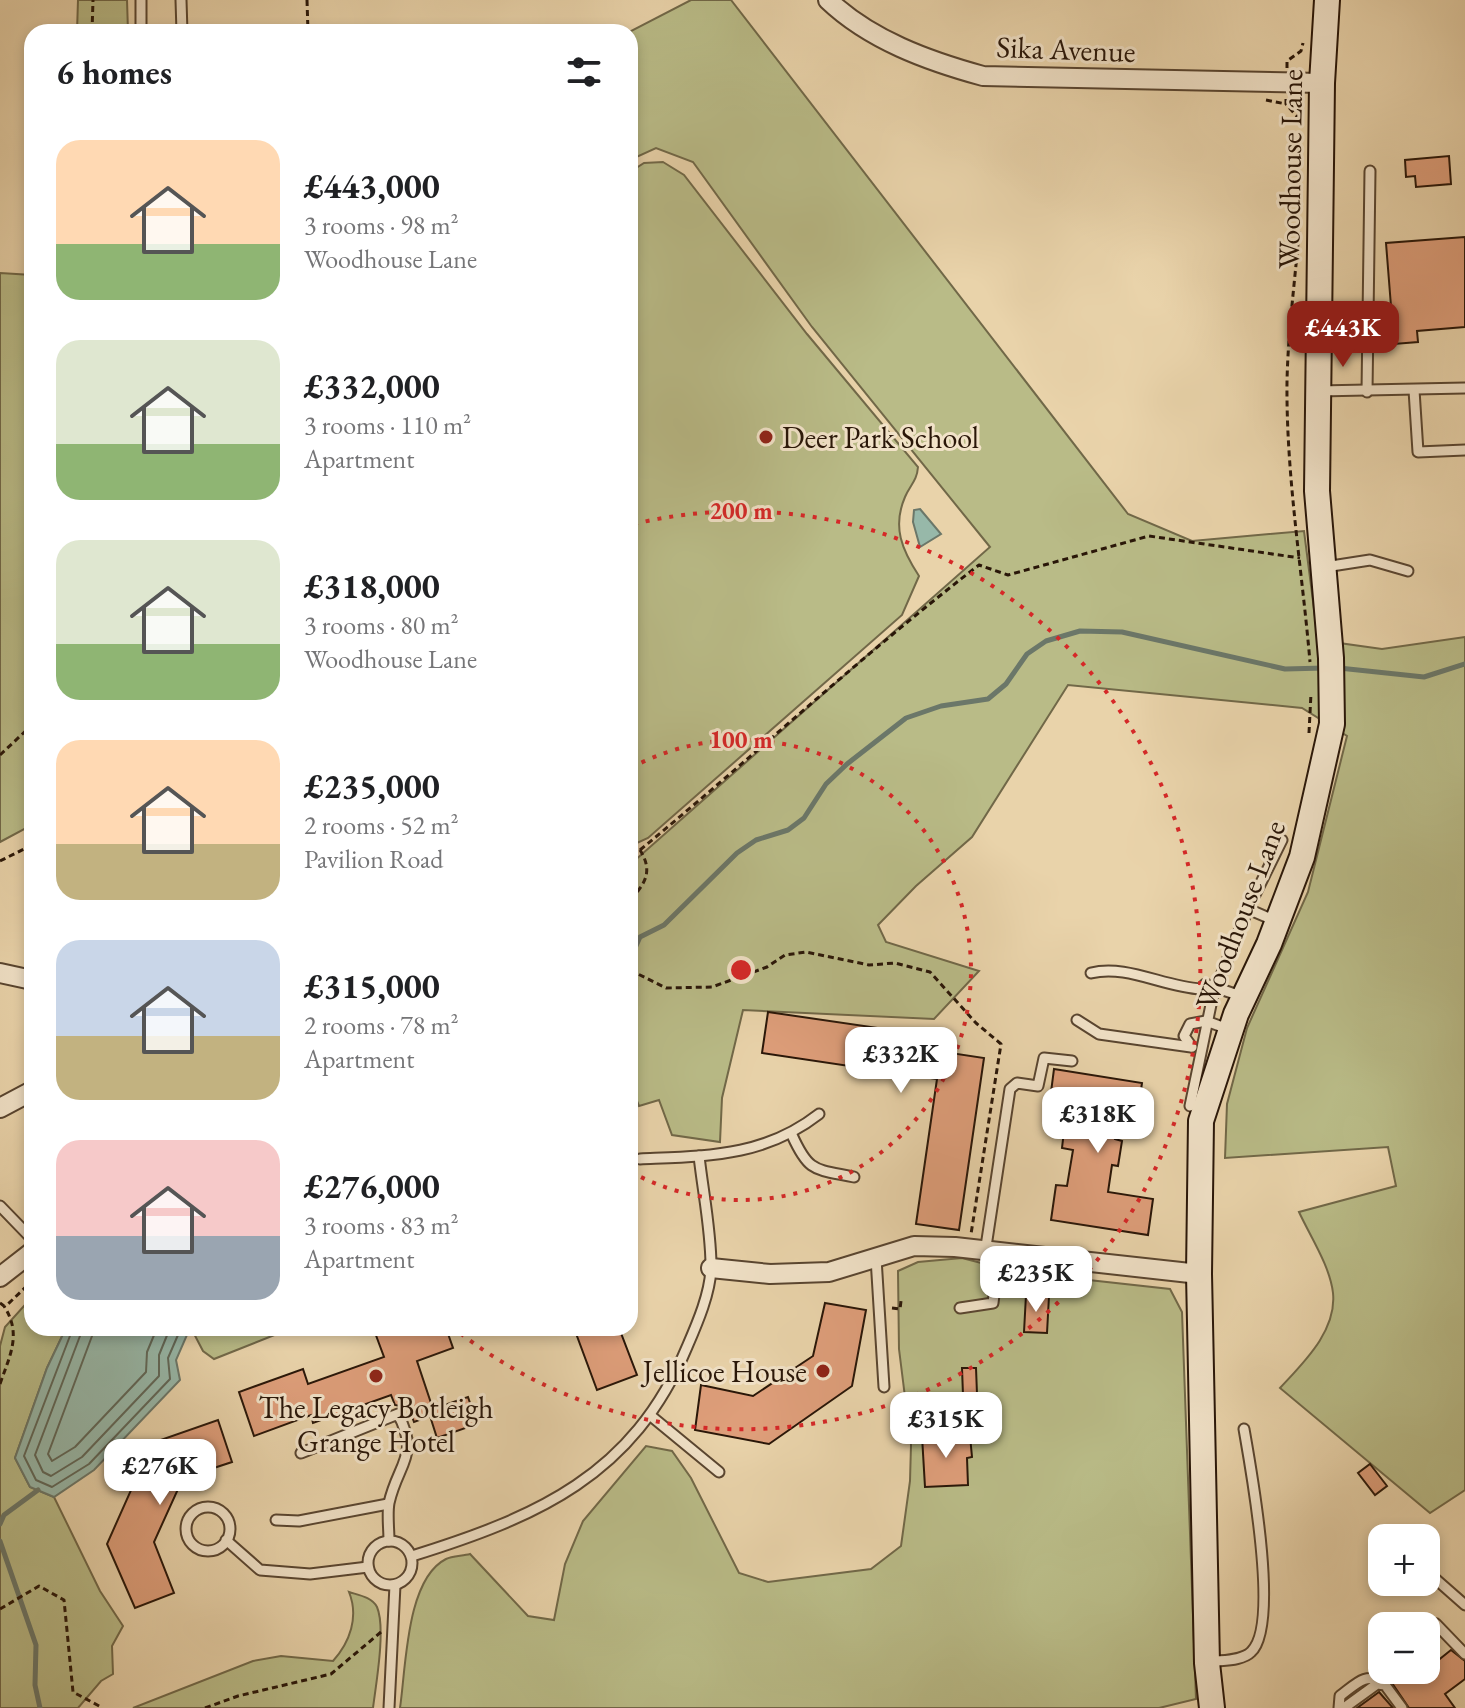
<!DOCTYPE html>
<meta charset="utf-8">
<style>
body{margin:0;font-family:"EB Garamond",serif;background:#f6f6f6;color:#202124;height:100vh;display:flex;flex-direction:column;font-size:30px;white-space:nowrap}
*{box-sizing:border-box;margin:0}
p{font-size:26px;color:#757577}
.icon{flex:none;width:44px;height:44px;fill:none;stroke:currentColor;stroke-width:2;stroke-linecap:round;stroke-linejoin:round}
.map{position:relative;flex:1;overflow:hidden}
.side{position:absolute;left:24px;top:24px;width:614px;height:1312px;display:flex;flex-direction:column;background:#fff;border-radius:24px;box-shadow:0 4px 12px #0003}
.side>*{flex:none}
.buttons{position:absolute;left:1368px;top:1524px;display:grid;gap:16px}
.buttons a{display:grid;place-items:center;width:72px;height:72px;border-radius:16px;background:#fff;box-shadow:0 4px 12px #0003;font-size:40px}
.price{position:absolute;translate:-50% -68px;padding:0 18px;border-radius:16px;background:#fff;color:#222;font-size:26px;line-height:52px;filter:drop-shadow(0 2px 4px #0008)}
.price::after{content:'';position:absolute;left:50%;top:48px;width:24px;height:18px;margin-left:-12px;background:inherit;clip-path:polygon(0 0,100% 0,50% 100%)}
.price.selected{background:#8f2418;color:#fff}
ul{padding:0;list-style:none}
li{display:flex;align-items:center;gap:24px;height:200px;padding:0 32px}
li span{display:grid;place-items:center;flex:none;width:224px;height:160px;border-radius:24px;color:#555}
li>.icon{margin-inline-start:auto}
span .icon{width:96px;height:96px;fill:#fffc;stroke-width:1}
li b{font-size:34px}
h2{display:flex;justify-content:space-between;align-items:center;height:96px;padding:0 32px;font-size:34px}
.map>svg:first-child{display:block}
.green{fill:#b9bb87;stroke:#716848;stroke-width:2}
.water{fill:#97b8a9;stroke:#6b7769;stroke-width:2}
.lines{fill:none;stroke-linecap:round;stroke-linejoin:round}
.shore{stroke:#606758;stroke-width:2}
.stream{stroke:#6b7769;stroke-width:5}
.building{fill:#de9e7a;stroke:#291608;stroke-width:2}
.lane-casing{stroke:#594530;stroke-width:13}
.street-casing{stroke:#594530;stroke-width:22}
.secondary-casing{stroke:#291608;stroke-width:28}
.path{stroke:#291608;stroke-width:3;stroke-dasharray:6 4;stroke-linecap:butt}
.lane{stroke:#f1e2c8;stroke-width:9}
.street{stroke:#f1e2c8;stroke-width:18}
.secondary{stroke:#f1e2c8;stroke-width:24}
.ring{fill:none;stroke:#d62828;stroke-width:4;stroke-dasharray:4 8}
.poi-dot{fill:#8f2418;stroke:#f1e2c8;stroke-width:3}
.labels{text-anchor:middle;dominant-baseline:central;stroke-width:6;stroke-linejoin:round;paint-order:stroke}
.street-label{font-size:30px;fill:#291608;stroke:#f1e2c8}
.poi-label{font-size:30px;fill:#291608;stroke:#f1e2c8;text-anchor:start}
.centre{fill:#d62828;stroke:#f1e2c8;stroke-width:4}
.ring-label{font-size:24px;text-anchor:middle;font-weight:bold;fill:#d62828;stroke:#f1e2c8;stroke-width:6;stroke-linejoin:round;paint-order:stroke}
</style>
<div class="map">
<svg width="1465" height="1708" viewBox="0 0 1465 1708">
<rect width="100%" height="100%" fill="#e9d3aa"/>
<filter id="stains"><feTurbulence type="fractalNoise" baseFrequency=".0025" numOctaves="4"/><feColorMatrix values="0 0 0 0 .2 0 0 0 0 .09 0 0 0 0 .02 0 0 0 .5 -.17"/></filter>
<radialGradient id="worn" r=".72"><stop offset=".6" stop-color="#630" stop-opacity="0"/><stop offset="1" stop-color="#630" stop-opacity=".3"/></radialGradient>
<g class="green">
<path d="M78 0H127L128 32H77Z"/>
<path d="M691 0H731L1128 514 1192 541 1304 531 1318 640 1382 649 1465 637V1490L1430 1513 1280 1388C1303 1363 1337 1331 1333 1293 1330 1266 1310 1236 1299 1212L1396 1186 1388 1147 1225 1158 1227 1104 1247 1028 1308 892 1347 736 1302 708 1068 685 972 837 916 886 878 925 886 942 979 971 934 1019 743 1010 722 1098 720 1142 672 1135 659 1100 639 1106 630 1084V860L633 862 990 547 812 327 693 162 656 148 630 160 629 32Z"/>
<path d="M663 162 684 175 807 334 918 467C917 481 910 485 905 497 892 527 902 550 919 576L902 615 648 838 637 843 630 842V172L644 163Z"/>
<path d="M0 273 32 275V825L0 842Z"/>
<path d="M962 1258 1016 1272 1170 1289 1182 1312 1196 1699 1159 1708H400C406 1668 406 1579 446 1559 452 1556 463 1556 470 1554L528 1616 554 1620 565 1564 583 1521 646 1446 672 1451 691 1478 739 1573 768 1582 871 1569 901 1546 910 1481 911 1445 899 1349 898 1271 918 1262Z"/>
<path d="M32 1297V1328H66L47 1368 15 1458 30 1487 54 1497 100 1591 123 1626 112 1646 113 1674 101 1681 78 1708H0V1346L5 1327Z"/>
<path d="M191 1328H292L214 1359 203 1351Z"/>
<path d="M349 1592C358 1595 372 1597 377 1607 386 1628 376 1684 373 1708H133L253 1661 281 1656 333 1661C350 1642 359 1617 349 1592Z"/>
</g>
<g class="water">
<path d="M920 509 941 534 920 547 913 522 914 510Z"/>
<path d="M66 1328H190L176 1360 180 1380 94 1470 54 1497 30 1487 15 1458 47 1368Z"/>
</g>
<g class="lines">
<g class="shore">
<path d="M73 1328 24 1456 36 1480 52 1487 89 1464 170 1379 168 1358 181 1328"/>
<path d="M83 1328 35 1455 43 1472 51 1476 82 1457 159 1376V1355L170 1328"/>
<path d="M95 1328 48 1454 52 1461 75 1447 146 1372 147 1352 157 1328"/>
</g>
<g class="stream">
<path d="M1339 668 1424 677 1465 664"/>
<path d="M630 959 640 937 664 925 737 853 756 840 788 830 804 818 826 784 847 764 906 718 941 706 988 699 1006 684 1027 654 1046 641 1080 631 1122 632 1285 669 1325 668"/>
<path d="M0 1524 4 1515 38 1490"/>
<path d="M0 1541 36 1645 35 1685 40 1708"/>
</g>
</g>
<g class="building">
<path d="M1449 156 1451 184 1416 187 1415 176 1406 177 1405 160Z"/>
<path d="M1465 237V327L1417 331 1418 342 1394 344 1386 243Z"/>
<path d="M768 1012 926 1035 924 1049 984 1058 959 1230 916 1224 937 1079 762 1053Z"/>
<path d="M1054 1069 1142 1083 1137 1117 1119 1114 1115 1139 1122 1141 1118 1166 1112 1165 1108 1192 1153 1199 1148 1235 1051 1220 1056 1185 1067 1186 1073 1150 1062 1148 1064 1131 1079 1133 1083 1107 1059 1103 1060 1093 1051 1092Z"/>
<path d="M1026 1295 1049 1296 1047 1333 1024 1332Z"/>
<path d="M825 1303 866 1310 852 1386 769 1444 695 1430 701 1385 753 1396 813 1356Z"/>
<path d="M381 1328H446L453 1348 417 1361 433 1409 468 1397 477 1424 437 1438 430 1416 414 1422 409 1408 395 1405 391 1395 313 1423 311 1415 254 1436 239 1392 303 1369 308 1384 384 1357 374 1330Z"/>
<path d="M574 1328H619L637 1375 597 1390Z"/>
<path d="M962 1368H976L977 1394 963 1395Z"/>
<path d="M218 1420 232 1462 183 1478 154 1542 174 1593 135 1608 107 1544 152 1443Z"/>
<path d="M922 1436H970L972 1457 967 1458 968 1485 925 1487Z"/>
<path d="M1370 1464 1387 1486 1375 1495 1358 1473Z"/>
<path d="M1451 1650 1465 1661V1679L1445 1694 1455 1708H1409L1390 1680 1393 1674 1399 1670H1426Z"/>
<path d="M1379 1692 1393 1708H1357Z"/>
</g>
<g class="lines">
<g class="lane-casing">
<g id="lane">
<path d="M181 0 182 32"/>
<path d="M141 32V0"/>
<path d="M1319 316 1370 319"/>
<path d="M1414 390 1418 452 1465 450"/>
<path d="M1318 391 1465 388"/>
<path d="M1367 392 1370 171"/>
<path d="M1325 567 1370 560 1408 571"/>
<path d="M1248 909 1278 922"/>
<path d="M1091 973C1126 964 1164 987 1201 989L1205 984 1244 997"/>
<path d="M1077 1020 1099 1034 1191 1047"/>
<path d="M1192 1047 1184 1036 1190 1024 1206 1021 1228 1029"/>
<path d="M1190 1106 1213 995 1248 909 1282 840"/>
<path d="M792 1135C809 1173 815 1169 854 1177"/>
<path d="M640 1159C707 1156 764 1157 819 1114"/>
<path d="M0 1206 32 1239"/>
<path d="M985 1253 1010 1089 1017 1083 1038 1086 1044 1058 1072 1061"/>
<path d="M876 1258 884 1387"/>
<path d="M960 1308 993 1303 999 1254"/>
<path d="M651 1416 719 1472"/>
<path d="M301 1453 398 1414C420 1456 398 1463 389 1503 387 1514 389 1529 389 1541"/>
<circle cx="208" cy="1529" r="22"/>
<path d="M276 1520 299 1521 388 1504"/>
<path d="M226 1540 260 1570 310 1574 368 1567"/>
<circle cx="390" cy="1563" r="22"/>
<path d="M412 1556C537 1517 633 1476 687 1347 697 1324 711 1292 711 1266 711 1230 703 1192 699 1156"/>
<path d="M1431 1575 1465 1605"/>
<path d="M1426 1630 1436 1624 1465 1654"/>
<path d="M1210 1662C1222 1660 1242 1661 1251 1652 1280 1626 1251 1469 1244 1429"/>
<path d="M1377 1662 1382 1659"/>
<path d="M389 1708 395 1585"/>
<path d="M1339 1708 1340 1696C1355 1685 1366 1671 1383 1683"/>
<path d="M1344 1708 1377 1684 1385 1685 1402 1708"/>
</g>
</g>
<g class="street-casing">
<g id="street">
<path d="M828 0C870 40 928 61 983 76L1322 83"/>
<path d="M0 973 32 980"/>
<path d="M0 1108 32 1091"/>
<path d="M711 1268 770 1274 829 1272 914 1246 955 1247 1199 1274"/>
<path d="M0 1277 32 1252"/>
</g>
</g>
<g class="secondary-casing">
<path id="secondary" d="M1212 1708 1207 1663 1199 1274 1201 1121 1236 1014 1269 944 1302 857 1332 724 1331 658 1317 491 1322 83 1327 0"/>
</g>
<g class="path">
<path d="M307 0 308 32"/>
<path d="M92 32 93 0"/>
<path d="M1287 68V61L1301 51 1303 43"/>
<path d="M1286 99V104L1301 121"/>
<path d="M1266 100 1286 104"/>
<path d="M1299 231C1295 282 1288 331 1287 382 1286 475 1302 569 1310 662"/>
<path d="M1309 733 1311 693"/>
<path d="M0 755 32 725"/>
<path d="M630 847 640 850C653 871 646 883 630 900"/>
<path d="M640 850C754 756 862 655 979 565L1008 575 1149 536 1300 558"/>
<path d="M0 861 32 845"/>
<path d="M630 970 666 988 712 987 767 967 785 955 806 952 869 965 895 963 930 972 976 1023 1001 1044 971 1234"/>
<path d="M0 1303 4 1306 8 1304 32 1281"/>
<path d="M892 1308 900 1309 901 1301"/>
<path d="M0 1384C10 1355 22 1334 4 1306"/>
<path d="M0 1609 39 1586 64 1600 73 1692 101 1707"/>
<path d="M205 1708 238 1696 331 1674 381 1632"/>
</g>
<use href="#lane" class="lane"/>
<use href="#street" class="street"/>
<use href="#secondary" class="secondary"/>
</g>
<g class="ring">
<path d="M631 768A230 230 0 1 1 631 1172"/>
<path d="M634 524A459 459 0 1 1 455 1329"/>
</g>
<g class="poi-dot">
<circle cx="766" cy="437" r="8"/>
<circle cx="823" cy="1371" r="8"/>
<circle cx="376" cy="1376" r="8"/>
</g>
<g class="labels">
<g class="street-label">
<text transform="translate(1066 49) rotate(2)">Sika Avenue</text>
<text transform="translate(1290 169) rotate(-89)">Woodhouse Lane</text>
<text transform="translate(1240 915) rotate(-69)">Woodhouse Lane</text>
</g>
<g class="poi-label">
<text x="782" y="437">Deer Park School</text>
<text x="807" y="1371" text-anchor="end">Jellicoe House</text>
<text x="376" y="1407" text-anchor="middle">The Legacy Botleigh<tspan x="376" dy="34">Grange Hotel</tspan></text>
</g>
</g>
<circle cx="741" cy="970" r="12" class="centre"/>
<g class="ring-label">
<text x="741" y="519">200 m</text>
<text x="741" y="748">100 m</text>
</g>
<rect width="100%" height="100%" filter="url(#stains)"/>
<rect width="100%" height="100%" fill="url(#worn)"/>
</svg>
<div class="buttons">
<a>+</a>
<a>−</a>
</div>
<b class="price selected" style="left:1343px;top:369px">£443K</b>
<b class="price" style="left:901px;top:1095px">£332K</b>
<b class="price" style="left:1098px;top:1155px">£318K</b>
<b class="price" style="left:1036px;top:1314px">£235K</b>
<b class="price" style="left:946px;top:1460px">£315K</b>
<b class="price" style="left:160px;top:1507px">£276K</b>
<section class="side">
<h2>6 homes<svg class="icon" aria-label="filters" viewBox="0 0 24 24"><path d="M4 7h16M4 17h16"/><circle cx="9" cy="7" r="2"/><circle cx="15" cy="17" r="2"/></svg></h2>
<ul>
<li><span style="background:linear-gradient(#ffd9b3 65%,#8fb573 0)"><svg class="icon" aria-label="home" viewBox="0 0 24 24"><path d="M3 11l9-7 9 7M6 9v11h12V9"/></svg></span><div><b>£443,000</b><p>3 rooms · 98 m²</p><p>Woodhouse Lane</p></div></li>
<li><span style="background:linear-gradient(#dfe7d0 65%,#8fb573 0)"><svg class="icon" aria-label="home" viewBox="0 0 24 24"><path d="M3 11l9-7 9 7M6 9v11h12V9"/></svg></span><div><b>£332,000</b><p>3 rooms · 110 m²</p><p>Apartment</p></div></li>
<li><span style="background:linear-gradient(#dfe7d0 65%,#8fb573 0)"><svg class="icon" aria-label="home" viewBox="0 0 24 24"><path d="M3 11l9-7 9 7M6 9v11h12V9"/></svg></span><div><b>£318,000</b><p>3 rooms · 80 m²</p><p>Woodhouse Lane</p></div></li>
<li><span style="background:linear-gradient(#ffd9b3 65%,#c2b280 0)"><svg class="icon" aria-label="home" viewBox="0 0 24 24"><path d="M3 11l9-7 9 7M6 9v11h12V9"/></svg></span><div><b>£235,000</b><p>2 rooms · 52 m²</p><p>Pavilion Road</p></div></li>
<li><span style="background:linear-gradient(#c9d6e8 60%,#c2b280 0)"><svg class="icon" aria-label="home" viewBox="0 0 24 24"><path d="M3 11l9-7 9 7M6 9v11h12V9"/></svg></span><div><b>£315,000</b><p>2 rooms · 78 m²</p><p>Apartment</p></div></li>
<li><span style="background:linear-gradient(#f6c9c9 60%,#9aa5b1 0)"><svg class="icon" aria-label="home" viewBox="0 0 24 24"><path d="M3 11l9-7 9 7M6 9v11h12V9"/></svg></span><div><b>£276,000</b><p>3 rooms · 83 m²</p><p>Apartment</p></div></li>
</ul>
</section>
</div>
